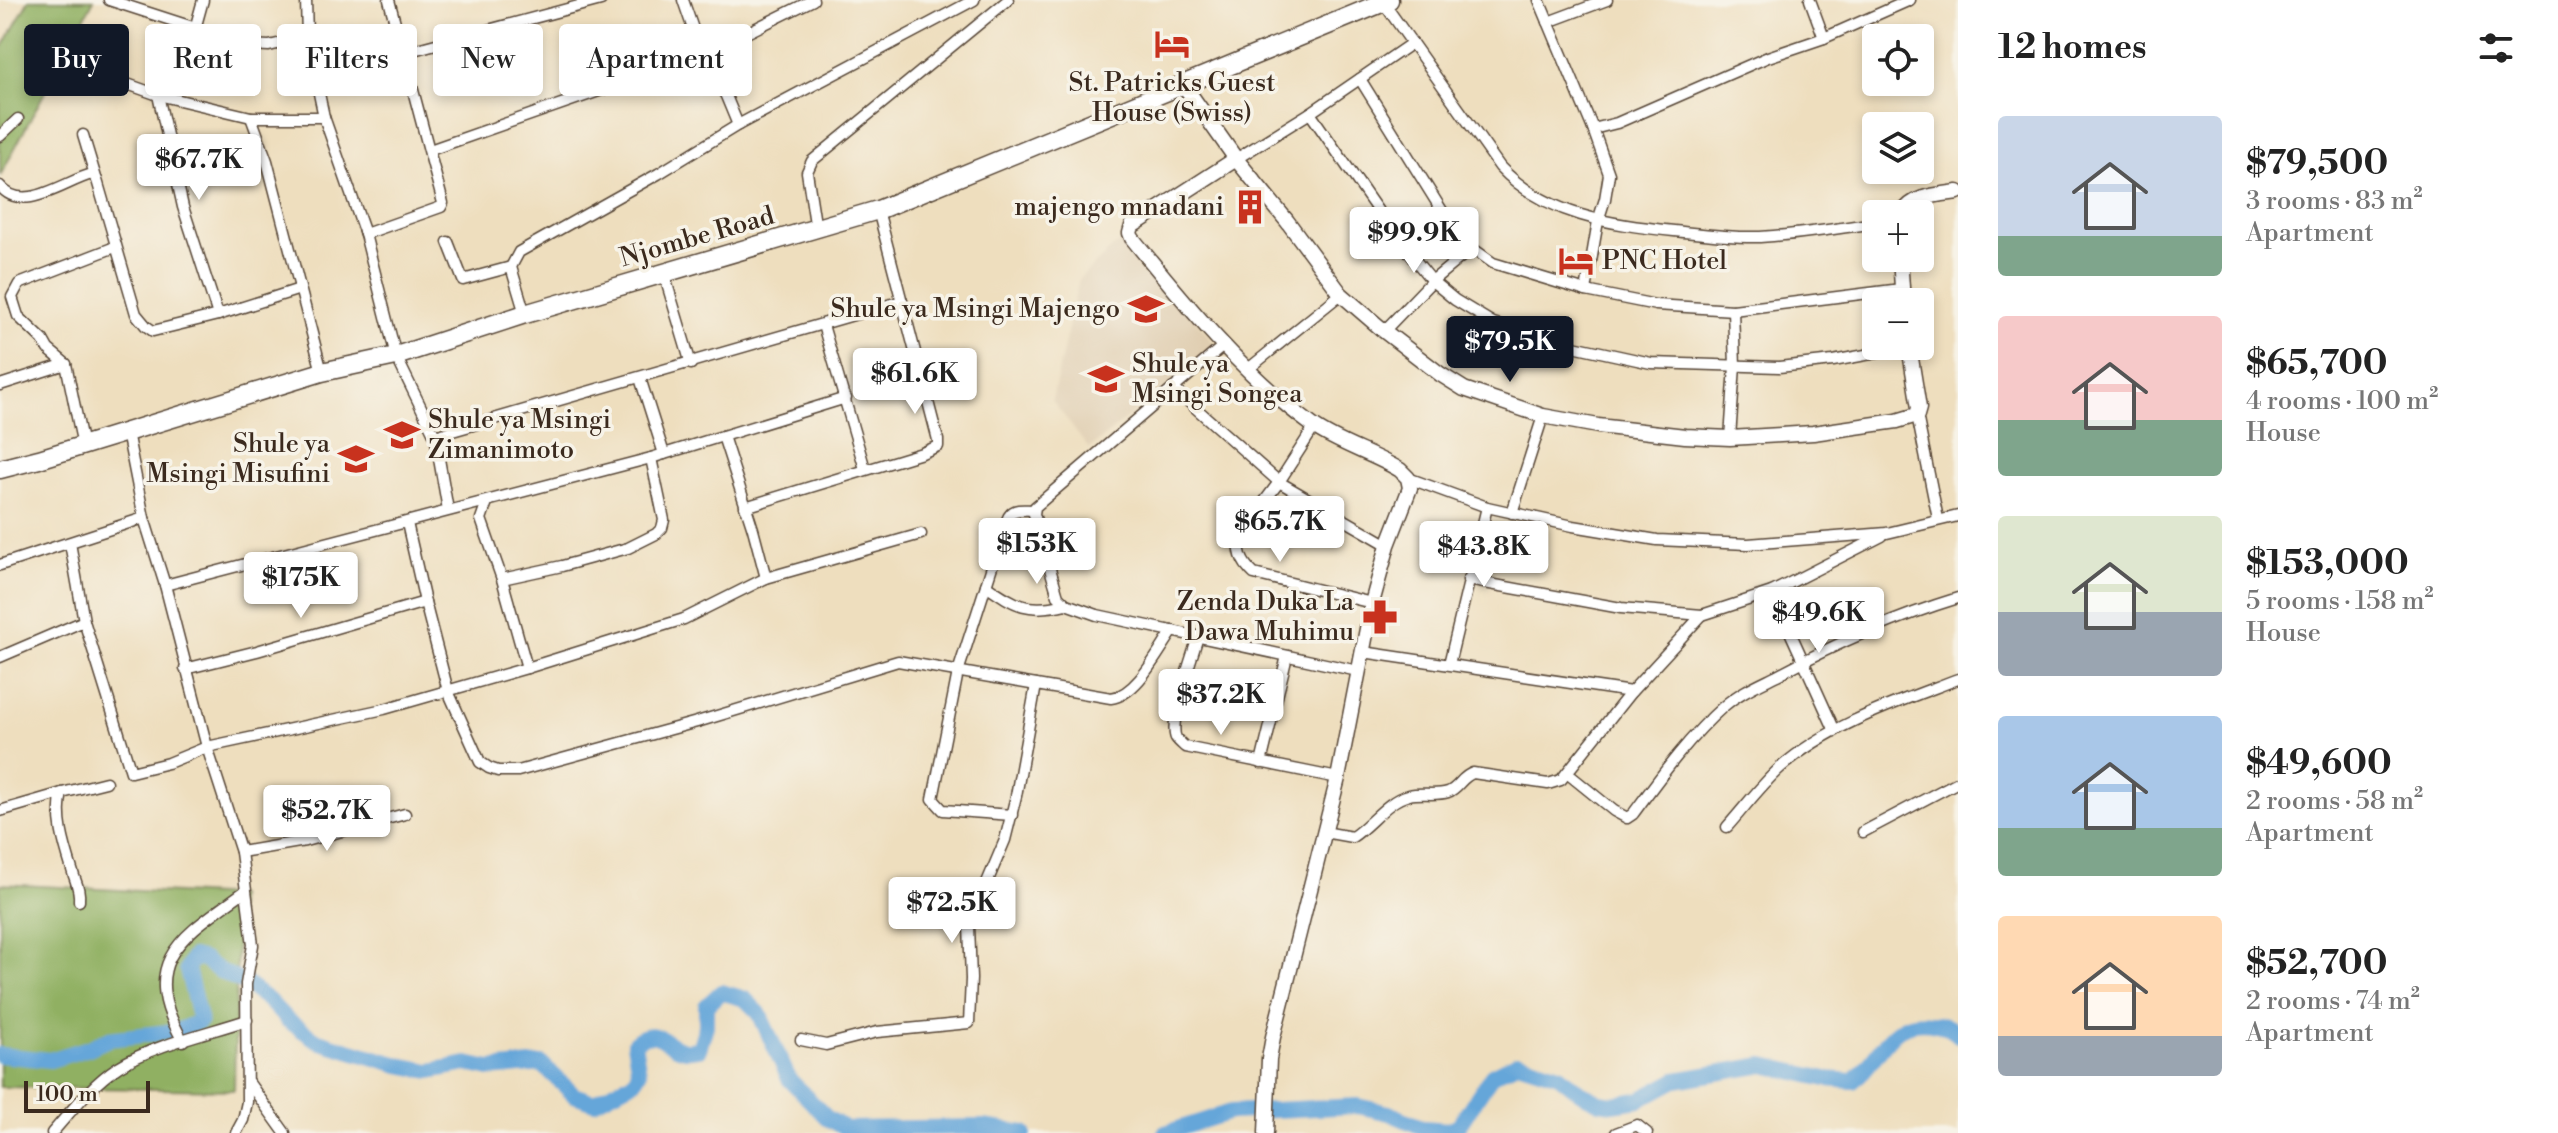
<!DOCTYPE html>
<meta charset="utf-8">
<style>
body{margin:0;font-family:"Libre Bodoni",serif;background:#f6f6f6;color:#222;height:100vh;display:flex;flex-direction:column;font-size:30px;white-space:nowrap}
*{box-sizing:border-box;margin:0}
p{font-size:26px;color:#767676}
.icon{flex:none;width:44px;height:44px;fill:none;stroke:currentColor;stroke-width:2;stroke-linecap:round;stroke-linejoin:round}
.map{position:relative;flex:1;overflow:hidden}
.side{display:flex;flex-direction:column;background:#fff;width:600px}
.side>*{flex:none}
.guide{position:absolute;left:24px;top:24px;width:760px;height:72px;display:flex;gap:16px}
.tools{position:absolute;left:1862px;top:24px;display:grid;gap:16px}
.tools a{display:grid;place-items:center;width:72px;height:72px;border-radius:8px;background:#fff;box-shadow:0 4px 12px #0003;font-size:40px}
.scale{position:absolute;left:24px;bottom:20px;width:126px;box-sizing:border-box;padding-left:8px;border:4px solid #3b2a1e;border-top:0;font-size:22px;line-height:28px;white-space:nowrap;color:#3b2a1e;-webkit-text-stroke:6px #f7f3e8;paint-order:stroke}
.price{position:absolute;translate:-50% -68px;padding:0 18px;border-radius:8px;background:#fff;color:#222;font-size:26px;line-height:52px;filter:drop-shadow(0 2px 4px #0008)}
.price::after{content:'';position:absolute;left:50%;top:48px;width:24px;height:18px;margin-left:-12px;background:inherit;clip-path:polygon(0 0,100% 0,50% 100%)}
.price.selected{background:#111827;color:#fff}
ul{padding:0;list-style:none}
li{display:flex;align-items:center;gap:24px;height:200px;padding:0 40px}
li span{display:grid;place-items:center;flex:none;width:224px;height:160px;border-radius:8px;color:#555}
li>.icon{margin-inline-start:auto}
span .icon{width:96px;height:96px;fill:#fffc;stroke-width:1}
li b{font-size:34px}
h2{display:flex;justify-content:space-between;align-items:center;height:96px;padding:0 40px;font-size:34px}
.pill{padding:0 28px;border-radius:8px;background:#fff;box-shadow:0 4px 12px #0003;font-size:28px;line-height:72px}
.pill.selected{background:#111827;color:#fff}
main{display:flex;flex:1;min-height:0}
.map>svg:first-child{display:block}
.built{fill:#e0ceb1}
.forest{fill:#90b062;stroke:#666d40;stroke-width:2}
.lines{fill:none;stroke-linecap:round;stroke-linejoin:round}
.river{stroke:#65a6d9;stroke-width:16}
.street-casing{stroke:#564536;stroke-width:13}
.secondary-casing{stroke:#564536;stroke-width:17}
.highway-casing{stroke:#564536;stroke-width:21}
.street{stroke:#fff;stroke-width:10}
.secondary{stroke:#fff;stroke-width:14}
.highway{stroke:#fff;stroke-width:18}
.labels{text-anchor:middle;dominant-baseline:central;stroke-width:7;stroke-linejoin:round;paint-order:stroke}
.poi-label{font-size:26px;fill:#3b2a1e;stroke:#f7f3e8;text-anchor:end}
.street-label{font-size:26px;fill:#3b2a1e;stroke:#f7f3e8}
</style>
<main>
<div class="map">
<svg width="1958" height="1133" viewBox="0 0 1958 1133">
<rect width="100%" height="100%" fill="#f7f3e8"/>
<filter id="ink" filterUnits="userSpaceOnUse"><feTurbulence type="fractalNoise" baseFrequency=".0125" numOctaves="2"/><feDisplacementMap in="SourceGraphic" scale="16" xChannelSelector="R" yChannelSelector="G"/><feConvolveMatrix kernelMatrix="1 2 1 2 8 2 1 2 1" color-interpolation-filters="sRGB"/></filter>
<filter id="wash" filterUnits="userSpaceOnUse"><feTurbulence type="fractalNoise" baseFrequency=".006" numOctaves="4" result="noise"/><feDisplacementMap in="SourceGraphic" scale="32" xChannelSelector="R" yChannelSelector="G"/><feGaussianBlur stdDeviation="1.8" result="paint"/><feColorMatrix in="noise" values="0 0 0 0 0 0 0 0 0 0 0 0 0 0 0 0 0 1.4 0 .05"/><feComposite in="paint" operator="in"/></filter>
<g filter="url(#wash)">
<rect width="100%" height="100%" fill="#eedebe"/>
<path class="built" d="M1128 234 1216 346 1089 449 1052 400 1079 279Z"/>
<g class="forest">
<path d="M29 0H94L0 176V52Z"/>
<path d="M0 884 238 896 234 1090 0 1087Z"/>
</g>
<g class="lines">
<g class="river">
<path d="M0 1055 50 1060 89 1048 108 1039 177 1031 200 1021 187 969 193 957 204 960 218 970 246 984 269 1001 287 1020 318 1041 399 1065 430 1071 467 1064 490 1069 542 1064 574 1095 594 1102 634 1081 639 1073 634 1043C657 1023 666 1048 685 1050 690 1051 694 1049 699 1049L706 1026V1006L721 992 745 999 759 1013 789 1079 827 1118 846 1129 983 1127 1024 1133"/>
<path d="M1165 1133 1231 1112 1358 1106 1389 1113 1424 1128 1448 1130 1459 1125 1492 1075 1518 1062 1559 1075 1580 1092 1600 1102 1613 1104 1639 1100 1676 1080 1764 1065 1826 1079 1853 1081C1883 1057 1889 1013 1936 1024 1946 1026 1952 1027 1958 1035"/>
</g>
</g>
</g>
<g filter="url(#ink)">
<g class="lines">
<g class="street-casing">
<g id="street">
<path d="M109 0 248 45 269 46 307 37"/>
<path d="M306 0 307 37 324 117 365 234 396 356 435 436 448 510"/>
<path d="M683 0 702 55 726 96 738 125"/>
<path d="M1539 0 1593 129 1609 174 1605 199 1598 221 1586 291"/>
<path d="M1810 0 1824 38"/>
<path d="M1383 2 1500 167C1546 216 1610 224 1674 231 1702 234 1731 238 1760 237 1799 235 1838 228 1876 223"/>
<path d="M1548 22 1607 0"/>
<path d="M195 29 203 0"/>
<path d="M402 53 601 0"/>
<path d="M77 66 158 95 251 117H324"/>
<path d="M1360 79 1444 214 1472 248 1493 263 1586 291 1656 305 1733 310 1901 289"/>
<path d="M158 95 183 207 218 315"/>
<path d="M1310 113 1391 230 1432 281 1455 300 1493 323 1564 344 1651 363 1779 367 1833 361 1909 347"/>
<path d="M251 117 267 161 322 372"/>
<path d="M1593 129 1617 123 1768 57 1824 38 1910 0"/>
<path d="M83 135 96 178"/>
<path d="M0 136 18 119"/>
<path d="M430 150 702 55 813 0"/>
<path d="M1236 159 1310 113 1412 43"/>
<path d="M0 186C23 215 65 181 92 174L97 180 136 314 146 326 153 331 218 315 300 289"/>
<path d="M816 230 807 172 812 161 1008 0"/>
<path d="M365 234 441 207 443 203 389 0"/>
<path d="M448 242 463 280 511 267"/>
<path d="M664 274 691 364"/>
<path d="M525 314 511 267 519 252 658 174 738 125 974 0"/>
<path d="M823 325 865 469"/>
<path d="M1384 331 1432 281 1472 248"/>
<path d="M1223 346 1035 507 1034 514 1058 596 1066 604 1097 615 1358 671"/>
<path d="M1247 370 1341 294"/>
<path d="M640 378 664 454"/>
<path d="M0 385 66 364"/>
<path d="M1173 388 1279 482 1388 545"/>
<path d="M1917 415 1938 519"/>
<path d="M1315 426 1279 482 1241 533C1237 551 1241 562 1254 574L1372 603"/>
<path d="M127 432 144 518 165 585 207 747 241 852 253 945 246 984 247 1102 243 1120 236 1133"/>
<path d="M435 436 902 301"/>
<path d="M723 436 753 529 766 578"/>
<path d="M1730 438 1735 366 1733 310"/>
<path d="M83 446 66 364 48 349 43 340 18 316 12 297 19 284 115 247"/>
<path d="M1408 478 1487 507 1573 526 1657 540 1748 544 1887 533 1958 516"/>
<path d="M487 502 481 519 502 579 527 668"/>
<path d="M745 507 922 453 938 446V440L878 210"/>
<path d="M1512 513 1543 416"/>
<path d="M407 523 425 602 448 691 480 762 489 768 498 771H518L697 722 898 661 1111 698C1137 695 1158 652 1173 631"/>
<path d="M70 543 84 621 131 772 168 763 207 747 384 709 527 668 684 619 766 578 921 534"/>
<path d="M0 565 144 518"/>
<path d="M502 579 562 566 628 548 656 534 662 528 664 520 651 458"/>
<path d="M1468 580 1621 608 1702 615 1772 592 1882 536"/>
<path d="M165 585 651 458 846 398"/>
<path d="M986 585C1016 606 1028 613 1066 604"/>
<path d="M1772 592 1835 731"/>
<path d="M1198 636C1193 656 1168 721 1176 738 1176 739 1184 746 1185 747L1338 778"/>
<path d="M1363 652 1631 692"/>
<path d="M0 657 84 621"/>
<path d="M1449 664 1487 507"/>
<path d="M185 669 257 651 425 602"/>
<path d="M1261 763 1287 656"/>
<path d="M1567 773 1614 811 1627 818 1633 814C1661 776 1689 737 1724 706 1740 692 1759 684 1777 675 1835 644 1896 617 1958 598"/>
<path d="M0 811 62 793"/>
<path d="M1012 815 943 810 933 799 958 672 1007 520C1012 507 1021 510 1033 510"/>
<path d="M1727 827C1744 808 1761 785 1781 767 1830 724 1898 702 1958 679"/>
<path d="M1324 832 1352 837C1371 825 1387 800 1409 795 1421 792 1436 796 1448 792 1459 788 1461 777 1473 773L1548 784 1561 780 1631 692 1702 615"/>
<path d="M1863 832 1958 782"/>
<path d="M241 852 305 841 405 814"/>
<path d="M79 901C80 891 77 885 74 876 66 850 55 820 62 793L106 782"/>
<path d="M801 1040 826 1045 877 1032 969 1023 971 979 969 925 1005 840 1016 796 1036 685"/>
<path d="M183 1041C136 960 183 936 245 891"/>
<path d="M249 1083 285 1133"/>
<path d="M52 1133C72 1110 92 1084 118 1067 156 1044 205 1034 247 1020"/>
<path d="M1616 1133 1637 1125 1647 1133"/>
</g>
</g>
<g class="secondary-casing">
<g id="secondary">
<path d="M1183 84 1236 159 1287 221 1341 294 1384 331 1440 374 1464 389 1543 416 1598 426 1685 436 1730 438 1813 433 1897 421 1917 415 1919 408 1909 346"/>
<path d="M1236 159 1132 226 1130 233 1132 238C1187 306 1242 373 1312 425 1338 444 1372 453 1400 470L1408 478 1410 488 1388 545 1372 603 1338 778 1273 1037 1269 1059 1266 1133"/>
<path d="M1902 214C1913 195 1938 195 1958 192"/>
<path d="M1900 258 1903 302"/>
</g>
</g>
<g class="highway-casing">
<path id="highway" d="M0 469 39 459 322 372 396 356 525 314 878 210 1389 0"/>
</g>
<use href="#street" class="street"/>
<use href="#secondary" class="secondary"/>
<use href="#highway" class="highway"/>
</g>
</g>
<defs>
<g id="hotel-bare" transform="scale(2.76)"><path d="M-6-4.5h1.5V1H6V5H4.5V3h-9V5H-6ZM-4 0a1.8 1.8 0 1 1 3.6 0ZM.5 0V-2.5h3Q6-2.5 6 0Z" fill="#c8321e" stroke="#f7f3e8" stroke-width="2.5" paint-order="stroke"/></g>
<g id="building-bare" transform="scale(2.76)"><path d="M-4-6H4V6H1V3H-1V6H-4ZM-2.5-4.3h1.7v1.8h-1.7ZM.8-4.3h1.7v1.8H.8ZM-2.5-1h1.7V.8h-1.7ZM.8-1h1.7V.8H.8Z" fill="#c8321e" stroke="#f7f3e8" stroke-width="2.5" paint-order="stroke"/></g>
<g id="school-bare" transform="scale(2.76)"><path d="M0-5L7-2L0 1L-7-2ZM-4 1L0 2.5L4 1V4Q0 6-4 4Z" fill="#c8321e" stroke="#f7f3e8" stroke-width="2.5" paint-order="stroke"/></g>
<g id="pharmacy-bare" transform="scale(2.76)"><path d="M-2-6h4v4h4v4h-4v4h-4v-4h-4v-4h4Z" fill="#c8321e" stroke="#f7f3e8" stroke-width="2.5" paint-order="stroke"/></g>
</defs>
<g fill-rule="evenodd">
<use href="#hotel-bare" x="1172" y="44"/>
<use href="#building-bare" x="1250" y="207"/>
<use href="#hotel-bare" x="1576" y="261"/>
<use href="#school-bare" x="1146" y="309"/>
<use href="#school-bare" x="1106" y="379"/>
<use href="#school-bare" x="402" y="435"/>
<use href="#school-bare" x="356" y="459"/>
<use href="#pharmacy-bare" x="1380" y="617"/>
</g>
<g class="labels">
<g class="poi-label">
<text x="1172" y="83" text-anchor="middle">St. Patricks Guest<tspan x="1172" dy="30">House (Swiss)</tspan></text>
<text x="1224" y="207">majengo mnadani</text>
<text x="1602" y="261" text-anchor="start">PNC Hotel</text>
<text x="1120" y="309">Shule ya Msingi Majengo</text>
<text x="1132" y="364" text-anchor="start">Shule ya<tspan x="1132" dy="30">Msingi Songea</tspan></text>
<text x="428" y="420" text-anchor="start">Shule ya Msingi<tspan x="428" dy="30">Zimanimoto</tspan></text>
<text x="330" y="444">Shule ya<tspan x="330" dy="30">Msingi Misufini</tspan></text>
<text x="1354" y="602">Zenda Duka La<tspan x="1354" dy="30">Dawa Muhimu</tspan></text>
</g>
<g class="street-label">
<text transform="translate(697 237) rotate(-16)">Njombe Road</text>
</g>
</g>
</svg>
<div class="tools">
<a><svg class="icon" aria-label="locate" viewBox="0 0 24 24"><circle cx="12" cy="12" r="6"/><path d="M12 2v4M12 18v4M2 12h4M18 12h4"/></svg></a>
<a><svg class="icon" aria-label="layers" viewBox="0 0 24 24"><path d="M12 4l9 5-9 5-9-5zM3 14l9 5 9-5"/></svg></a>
<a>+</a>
<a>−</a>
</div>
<div class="scale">100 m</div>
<b class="price" style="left:199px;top:202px">$67.7K</b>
<b class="price" style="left:1414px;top:275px">$99.9K</b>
<b class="price selected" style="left:1510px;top:384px">$79.5K</b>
<b class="price" style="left:915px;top:416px">$61.6K</b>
<b class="price" style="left:1280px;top:564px">$65.7K</b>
<b class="price" style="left:1037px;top:586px">$153K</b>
<b class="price" style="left:1484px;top:589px">$43.8K</b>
<b class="price" style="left:301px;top:620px">$175K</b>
<b class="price" style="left:1819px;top:655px">$49.6K</b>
<b class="price" style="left:1221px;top:737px">$37.2K</b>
<b class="price" style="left:327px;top:853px">$52.7K</b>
<b class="price" style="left:952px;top:945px">$72.5K</b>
<div class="guide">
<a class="pill selected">Buy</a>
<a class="pill">Rent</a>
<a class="pill">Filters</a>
<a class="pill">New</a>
<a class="pill">Apartment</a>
</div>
</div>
<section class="side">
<h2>12 homes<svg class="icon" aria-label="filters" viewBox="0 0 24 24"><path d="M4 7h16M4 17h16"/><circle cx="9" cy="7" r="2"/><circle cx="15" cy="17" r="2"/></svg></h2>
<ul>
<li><span style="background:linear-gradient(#c9d6e8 75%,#7fa58c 0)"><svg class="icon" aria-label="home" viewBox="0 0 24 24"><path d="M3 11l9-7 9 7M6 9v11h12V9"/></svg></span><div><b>$79,500</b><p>3 rooms · 83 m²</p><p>Apartment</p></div></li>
<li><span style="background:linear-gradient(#f6c9c9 65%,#7fa58c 0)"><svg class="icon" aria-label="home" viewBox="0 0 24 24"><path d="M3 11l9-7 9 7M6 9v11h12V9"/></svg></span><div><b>$65,700</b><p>4 rooms · 100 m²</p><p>House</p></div></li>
<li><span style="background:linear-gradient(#dfe7d0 60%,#9aa5b1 0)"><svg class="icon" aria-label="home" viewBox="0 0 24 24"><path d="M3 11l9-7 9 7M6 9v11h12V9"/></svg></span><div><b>$153,000</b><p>5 rooms · 158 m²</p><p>House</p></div></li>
<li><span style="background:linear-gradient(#a9c7e8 70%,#7fa58c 0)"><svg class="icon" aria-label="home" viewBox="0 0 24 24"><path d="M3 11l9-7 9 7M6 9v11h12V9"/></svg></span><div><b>$49,600</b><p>2 rooms · 58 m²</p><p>Apartment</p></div></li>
<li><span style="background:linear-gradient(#ffd9b3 75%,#9aa5b1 0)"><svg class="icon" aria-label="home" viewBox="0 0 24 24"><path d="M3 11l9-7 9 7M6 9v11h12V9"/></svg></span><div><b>$52,700</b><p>2 rooms · 74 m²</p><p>Apartment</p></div></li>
</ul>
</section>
</main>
